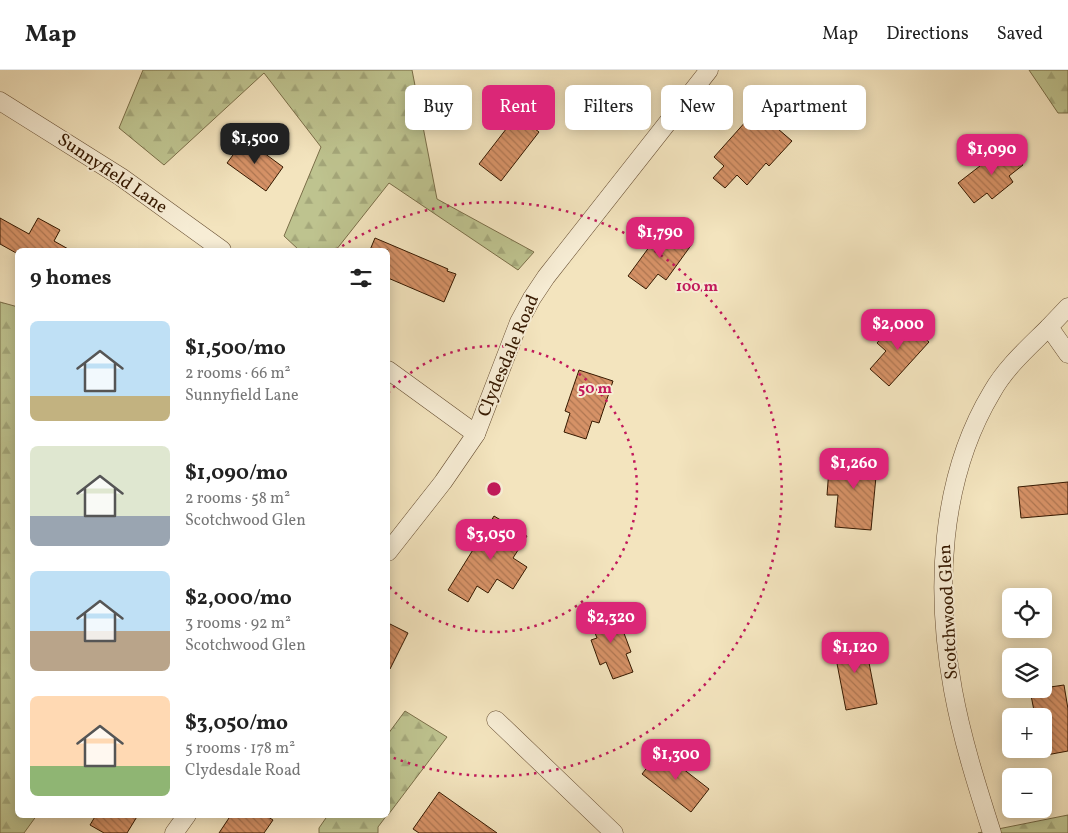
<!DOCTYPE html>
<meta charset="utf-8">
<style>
body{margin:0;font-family:Vollkorn,serif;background:#f6f6f6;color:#222;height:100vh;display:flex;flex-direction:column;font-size:19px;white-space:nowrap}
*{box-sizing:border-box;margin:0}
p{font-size:16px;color:#767676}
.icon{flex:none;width:28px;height:28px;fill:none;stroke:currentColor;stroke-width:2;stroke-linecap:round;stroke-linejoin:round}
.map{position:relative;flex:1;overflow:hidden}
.sheet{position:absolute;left:15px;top:178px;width:375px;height:570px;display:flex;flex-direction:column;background:#fff;border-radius:8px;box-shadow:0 2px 12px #0003}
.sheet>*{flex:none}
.top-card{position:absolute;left:405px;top:15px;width:475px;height:45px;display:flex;gap:10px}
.tools{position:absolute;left:1002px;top:518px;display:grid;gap:10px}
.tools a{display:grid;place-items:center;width:50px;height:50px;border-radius:8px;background:#fff;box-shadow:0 2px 12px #0003;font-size:25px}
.price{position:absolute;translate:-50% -42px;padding:0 11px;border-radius:10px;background:#db2777;color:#fff;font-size:16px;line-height:32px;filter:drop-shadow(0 1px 2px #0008)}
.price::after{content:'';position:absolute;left:50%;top:30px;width:15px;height:11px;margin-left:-8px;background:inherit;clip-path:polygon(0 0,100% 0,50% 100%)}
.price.on{background:#222;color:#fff}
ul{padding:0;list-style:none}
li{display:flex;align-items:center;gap:15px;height:125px;padding:0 15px}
li span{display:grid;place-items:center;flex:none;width:140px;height:100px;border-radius:8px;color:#555}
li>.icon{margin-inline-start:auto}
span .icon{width:60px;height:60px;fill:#fffc;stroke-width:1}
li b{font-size:21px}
h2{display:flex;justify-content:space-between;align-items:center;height:60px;padding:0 15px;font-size:21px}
.chip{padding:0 18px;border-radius:8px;background:#fff;box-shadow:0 2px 12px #0003;font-size:18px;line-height:45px}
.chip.on{background:#db2777;color:#fff}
header{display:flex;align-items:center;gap:30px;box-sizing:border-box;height:70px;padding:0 25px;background:#fff;border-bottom:1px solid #e0e0e0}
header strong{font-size:24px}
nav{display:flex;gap:28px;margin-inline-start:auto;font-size:18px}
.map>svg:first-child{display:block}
.forest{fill:url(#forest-firs);stroke:#7a6e48}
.building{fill:url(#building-back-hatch);stroke:#361900}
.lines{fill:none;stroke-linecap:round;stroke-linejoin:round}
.street-casing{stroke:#654c30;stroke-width:19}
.street{stroke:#f7edd5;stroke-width:18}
.ring{fill:none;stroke:#c2185b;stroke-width:2.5;stroke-dasharray:2.5 5}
.labels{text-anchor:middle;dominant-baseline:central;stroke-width:4;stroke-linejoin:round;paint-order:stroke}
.street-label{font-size:18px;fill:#361900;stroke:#f7edd5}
.centre{fill:#c2185b;stroke:#f7edd5;stroke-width:2.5}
.ring-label{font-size:15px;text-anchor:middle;font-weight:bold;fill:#c2185b;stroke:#f7edd5;stroke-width:4;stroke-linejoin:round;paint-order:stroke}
</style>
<header>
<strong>Map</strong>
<nav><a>Map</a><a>Directions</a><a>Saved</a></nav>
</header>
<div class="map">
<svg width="1068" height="763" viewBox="0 0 1068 763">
<defs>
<pattern id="forest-firs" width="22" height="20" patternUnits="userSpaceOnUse" patternTransform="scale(1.25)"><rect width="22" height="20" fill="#bec38f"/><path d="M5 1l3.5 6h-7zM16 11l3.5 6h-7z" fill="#a4a77a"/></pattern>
<pattern id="building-back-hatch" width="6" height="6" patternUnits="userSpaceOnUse" patternTransform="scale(1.25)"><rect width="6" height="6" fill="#d69267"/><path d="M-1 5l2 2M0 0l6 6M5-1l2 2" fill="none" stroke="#ae7652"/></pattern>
</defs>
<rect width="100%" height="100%" fill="#f3e4be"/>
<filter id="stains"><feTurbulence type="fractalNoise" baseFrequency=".004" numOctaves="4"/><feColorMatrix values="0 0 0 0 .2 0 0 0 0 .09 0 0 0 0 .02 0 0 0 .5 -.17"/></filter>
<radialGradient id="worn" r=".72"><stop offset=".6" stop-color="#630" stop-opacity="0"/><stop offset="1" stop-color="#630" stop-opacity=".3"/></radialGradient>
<g class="forest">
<path d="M143 0H412L437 129 534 182 518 200 389 113 336 180H299L284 166 321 77 264 3 164 95 119 58Z"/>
<path d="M1029 0H1068V43H1058Z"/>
<path d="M0 232 18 237V745H37L24 763H0Z"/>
<path d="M405 641 447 667 388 745V664Z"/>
<path d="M328 745H387L378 757V763H319V758Z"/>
<path d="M1068 745V763H978Z"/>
</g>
<g class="building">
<path d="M756 40 792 71 769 96 766 93 747 115 737 105 725 118 713 108 724 96 714 87Z"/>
<path d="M517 45 539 62 501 111 479 94Z"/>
<path d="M245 69 283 97 266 121 227 93Z"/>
<path d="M1007 75 1023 95 1009 106 1013 112 992 129 987 123 974 133 958 113Z"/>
<path d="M0 148 29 164 38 148 60 160 54 171 70 180H18V184L0 174Z"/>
<path d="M671 159 692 174 666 210 658 204 646 219 628 206 658 165 663 169Z"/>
<path d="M375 168 448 199 447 201 456 204 444 232 388 208V180H370Z"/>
<path d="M900 247 929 272 889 316 870 299 886 281 877 273Z"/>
<path d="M579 300 613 311 599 353 592 351 586 369 564 362 570 343 565 341Z"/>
<path d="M841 382 878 385 871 460 835 457 838 425H827L829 399 839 400Z"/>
<path d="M1068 412V444L1021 448 1018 417Z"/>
<path d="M494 446 527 466 513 488 527 497 513 519 497 509 488 523 477 516 468 532 448 520Z"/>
<path d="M615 539 631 582 626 584 633 602 613 609 606 592 600 595 591 570 597 568 589 548Z"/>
<path d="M388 553 408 563 390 599 388 598Z"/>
<path d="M864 567 877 634 846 640 833 573Z"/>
<path d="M1064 615 1068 639V681L1041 686 1040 679H1044V646H1035L1030 620Z"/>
<path d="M660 681 709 719 691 742 642 704Z"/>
<path d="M439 722 497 763H419L413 759Z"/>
<path d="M96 745H138L127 763H104L90 755Z"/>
<path d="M231 745H265L273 750 264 763H219Z"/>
</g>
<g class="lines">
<g class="street-casing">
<g id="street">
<path d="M0 31 121 107 222 180"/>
<path d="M1068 237 1049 257 1068 284"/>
<path d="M388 300 476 364"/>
<path d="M388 482 443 412 476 364 519 252 532 228 546 207 709 0"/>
<path d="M496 650 614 763"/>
<path d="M174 763 187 745"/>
<path d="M992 763C977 716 962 669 953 620 935 522 939 410 992 322 1006 297 1029 277 1049 257"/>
</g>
</g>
<use href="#street" class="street"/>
</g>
<g class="ring">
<path d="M388 323A143 143 0 1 1 388 515"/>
<path d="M336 180A287 287 0 1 1 389 686"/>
</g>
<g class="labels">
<g class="street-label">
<text transform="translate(112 104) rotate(34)">Sunnyfield Lane</text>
<text transform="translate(509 286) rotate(-67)">Clydesdale Road</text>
<text transform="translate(949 542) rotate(-93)">Scotchwood Glen</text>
</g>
</g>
<circle cx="494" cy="419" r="8" class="centre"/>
<g class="ring-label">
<text x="697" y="221">100 m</text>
<text x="595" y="323">50 m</text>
</g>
<rect width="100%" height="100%" filter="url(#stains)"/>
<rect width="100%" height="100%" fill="url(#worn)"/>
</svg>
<div class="tools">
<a><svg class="icon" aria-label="locate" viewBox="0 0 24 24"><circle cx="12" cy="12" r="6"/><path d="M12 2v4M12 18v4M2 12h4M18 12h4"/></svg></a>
<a><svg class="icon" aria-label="layers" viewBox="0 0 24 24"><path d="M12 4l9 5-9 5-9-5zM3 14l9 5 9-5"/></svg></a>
<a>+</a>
<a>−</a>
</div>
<b class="price on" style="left:255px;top:95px">$1,500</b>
<b class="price" style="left:992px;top:106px">$1,090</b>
<b class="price" style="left:660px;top:189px">$1,790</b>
<b class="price" style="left:898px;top:281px">$2,000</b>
<b class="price" style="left:854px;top:420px">$1,260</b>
<b class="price" style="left:491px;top:491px">$3,050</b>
<b class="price" style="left:611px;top:574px">$2,320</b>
<b class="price" style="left:855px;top:604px">$1,120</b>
<b class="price" style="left:676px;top:711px">$1,300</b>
<div class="top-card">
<a class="chip">Buy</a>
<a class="chip on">Rent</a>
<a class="chip">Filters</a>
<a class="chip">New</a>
<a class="chip">Apartment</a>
</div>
<section class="sheet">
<h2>9 homes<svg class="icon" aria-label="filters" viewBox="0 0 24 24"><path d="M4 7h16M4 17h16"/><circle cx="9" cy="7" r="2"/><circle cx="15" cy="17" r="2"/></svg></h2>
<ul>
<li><span style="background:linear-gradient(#bfe0f5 75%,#c2b280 0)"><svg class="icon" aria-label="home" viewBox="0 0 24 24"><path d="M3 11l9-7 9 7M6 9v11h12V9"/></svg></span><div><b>$1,500/mo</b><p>2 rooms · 66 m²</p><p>Sunnyfield Lane</p></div></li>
<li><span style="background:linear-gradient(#dfe7d0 70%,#9aa5b1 0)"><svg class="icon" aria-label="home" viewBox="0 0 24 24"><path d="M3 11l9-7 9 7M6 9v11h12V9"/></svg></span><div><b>$1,090/mo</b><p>2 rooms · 58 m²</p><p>Scotchwood Glen</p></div></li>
<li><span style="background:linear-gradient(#bfe0f5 60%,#b9a48a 0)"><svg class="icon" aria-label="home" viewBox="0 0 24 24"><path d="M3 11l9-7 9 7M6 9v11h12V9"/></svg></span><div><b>$2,000/mo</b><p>3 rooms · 92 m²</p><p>Scotchwood Glen</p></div></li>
<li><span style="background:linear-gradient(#ffd9b3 70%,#8fb573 0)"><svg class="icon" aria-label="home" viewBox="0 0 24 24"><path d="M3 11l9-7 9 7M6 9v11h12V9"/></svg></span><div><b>$3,050/mo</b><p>5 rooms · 178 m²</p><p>Clydesdale Road</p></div></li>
</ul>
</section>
</div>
